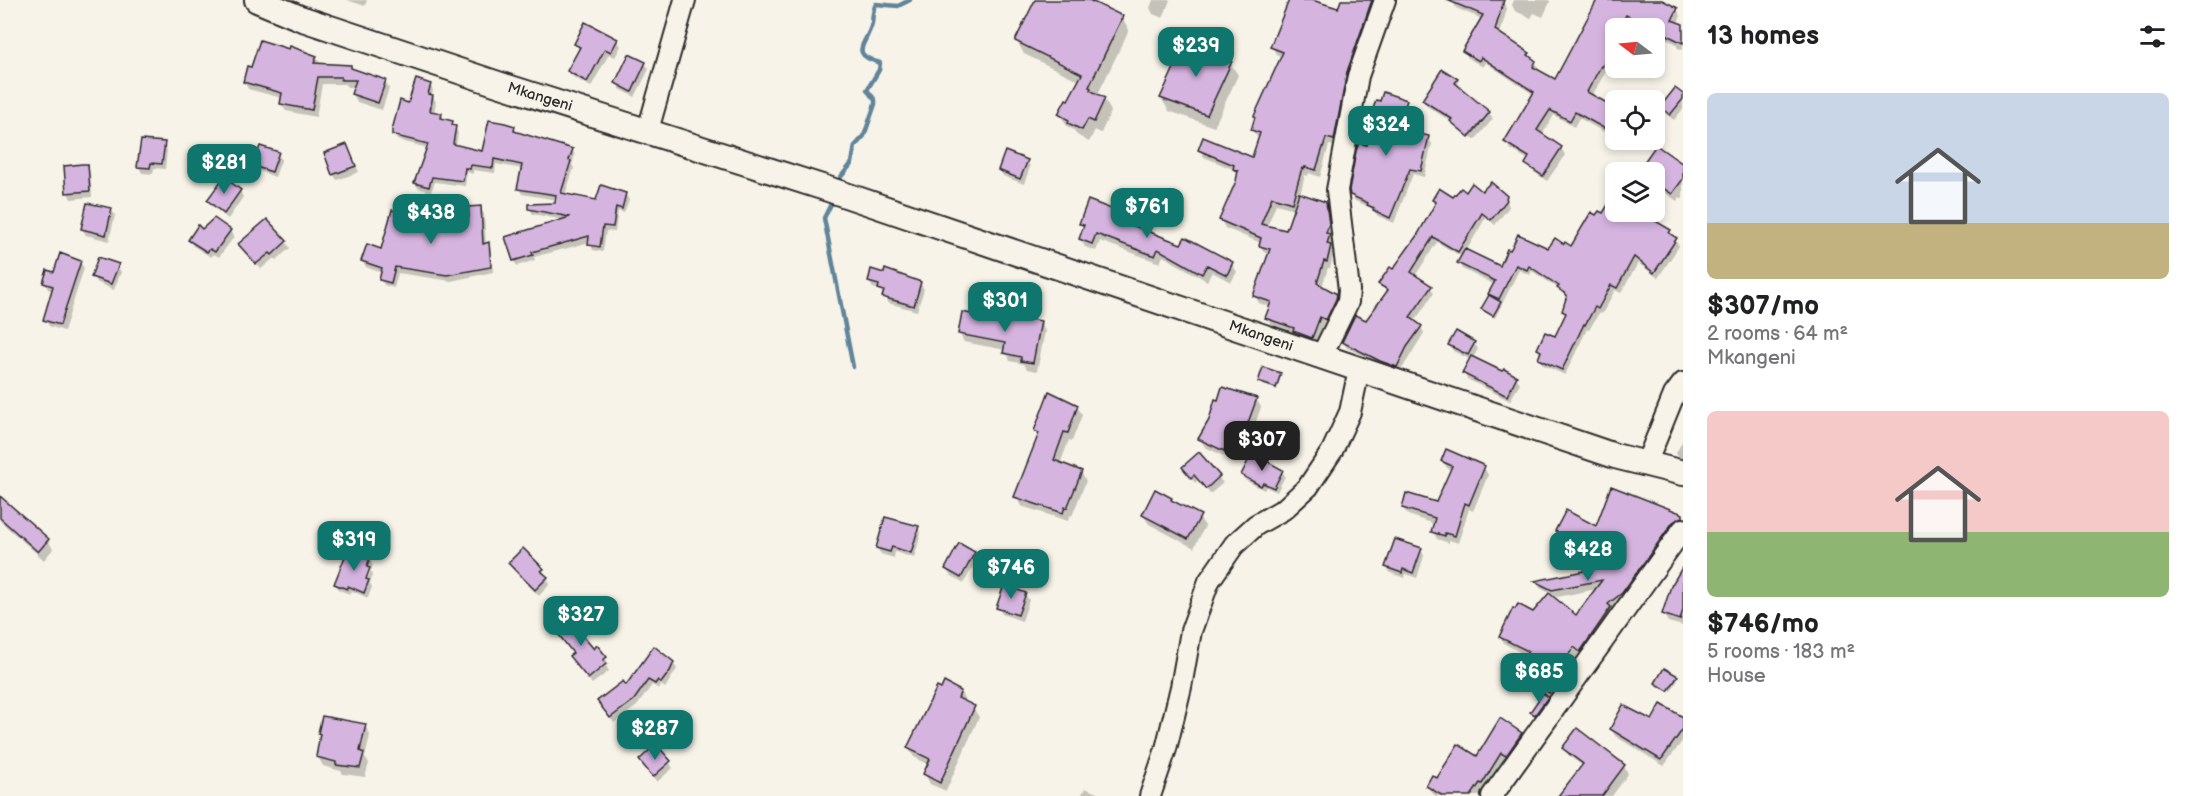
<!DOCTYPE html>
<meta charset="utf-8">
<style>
body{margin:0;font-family:"Balsamiq Sans",sans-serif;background:#f2f2f2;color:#202124;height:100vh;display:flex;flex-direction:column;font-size:22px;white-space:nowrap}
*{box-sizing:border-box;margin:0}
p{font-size:20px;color:#757577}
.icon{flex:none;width:33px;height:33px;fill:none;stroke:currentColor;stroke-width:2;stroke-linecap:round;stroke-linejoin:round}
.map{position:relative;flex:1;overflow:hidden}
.side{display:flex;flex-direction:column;background:#fff;width:510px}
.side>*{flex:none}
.needle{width:39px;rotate:286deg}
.fabs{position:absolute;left:1605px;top:18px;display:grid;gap:12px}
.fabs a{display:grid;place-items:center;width:60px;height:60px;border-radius:9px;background:#fff;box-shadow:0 3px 9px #0003;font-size:30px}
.price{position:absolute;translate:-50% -51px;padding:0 14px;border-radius:12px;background:#0f766e;color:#fff;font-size:20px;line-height:39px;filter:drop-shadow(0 2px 3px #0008)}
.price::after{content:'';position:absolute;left:50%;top:36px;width:18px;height:14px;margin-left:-9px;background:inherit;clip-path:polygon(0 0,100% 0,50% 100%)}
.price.current{background:#222;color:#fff}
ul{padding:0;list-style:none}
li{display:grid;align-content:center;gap:12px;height:318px;padding:0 24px}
li span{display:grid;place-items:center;height:186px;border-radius:9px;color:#555}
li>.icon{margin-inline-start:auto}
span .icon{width:108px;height:108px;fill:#fffc;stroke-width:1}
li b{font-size:26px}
h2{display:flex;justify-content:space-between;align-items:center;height:72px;padding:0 24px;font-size:26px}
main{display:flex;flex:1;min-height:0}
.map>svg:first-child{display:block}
.shadow{fill:#0003;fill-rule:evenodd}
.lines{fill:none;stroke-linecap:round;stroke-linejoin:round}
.stream{stroke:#61849a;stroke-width:4.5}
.building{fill:#d6b4e0;stroke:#2b2b2b;stroke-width:1.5}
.minor-casing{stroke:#2b2b2b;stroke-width:24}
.tertiary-casing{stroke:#2b2b2b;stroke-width:28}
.minor{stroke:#f7f3e8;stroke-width:20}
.tertiary{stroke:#f7f3e8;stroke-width:24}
.labels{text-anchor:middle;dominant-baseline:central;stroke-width:5;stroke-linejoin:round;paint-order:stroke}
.street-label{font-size:15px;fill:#2b2b2b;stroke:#f7f3e8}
</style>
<main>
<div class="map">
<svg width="1683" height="796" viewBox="0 0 1683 796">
<rect width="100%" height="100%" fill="#f7f3e8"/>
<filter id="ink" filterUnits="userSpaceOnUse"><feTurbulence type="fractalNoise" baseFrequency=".0167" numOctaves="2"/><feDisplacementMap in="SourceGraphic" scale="12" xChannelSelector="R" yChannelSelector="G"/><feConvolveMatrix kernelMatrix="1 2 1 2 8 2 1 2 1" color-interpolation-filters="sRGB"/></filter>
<g filter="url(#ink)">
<g class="shadow">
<path d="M347 0H367L365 6Z"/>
<path d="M1036 0H1086L1122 17 1129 30 1097 96 1104 99 1111 111 1101 133 1095 130 1089 142 1077 135 1074 130 1067 126 1060 114 1069 102 1080 81 1024 54 1017 41Z"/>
<path d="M1153 0H1170L1163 18 1153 14 1150 8Z"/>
<path d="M1288 0H1308L1338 10 1341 0H1380L1338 147 1329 145 1320 177 1309 173 1308 176 1305 175 1300 195 1325 203 1330 211 1332 233 1331 238 1333 242 1332 248 1334 253 1330 268H1328L1322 287 1336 295 1340 303 1330 327 1324 324 1316 345 1299 338 1297 334 1271 325 1267 318 1271 307 1259 303 1255 296 1269 254 1265 253 1260 246 1261 243 1225 228 1221 220 1239 176 1235 170 1204 157 1200 150 1253 159 1260 138 1257 137 1252 130 1283 57 1276 54 1272 46 1289 5ZM1276 204 1295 209 1287 232 1267 227Z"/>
<path d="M1453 0H1499L1503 2 1507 9 1500 34 1529 54 1539 69 1537 71 1555 81 1599 0H1659L1677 9 1681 16 1677 24 1683 25V50L1678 48 1675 43 1654 33V28H1645L1630 21 1627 28H1616V53L1592 96 1616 109V139L1579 118 1574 127 1554 115 1542 135 1561 148 1565 155 1547 181 1531 170 1527 164 1529 160 1510 149 1506 142 1534 95 1485 62 1483 67 1468 58 1464 51 1482 19 1456 8Z"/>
<path d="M1514 0H1549L1550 2 1543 17 1534 13 1531 18 1515 11 1512 5Z"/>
<path d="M617 40 621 46 615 57 609 54 591 87 573 77 569 71 579 50 576 43Z"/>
<path d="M316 57 321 65 350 66 353 70 385 81 389 88 382 110 357 102 353 94 355 87H347L345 84H322L316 117 286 111 281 104 282 98 248 89 244 81Z"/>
<path d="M1230 62 1238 75 1214 127 1169 111 1161 98Z"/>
<path d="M645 63 649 69 635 97 620 89 617 83Z"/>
<path d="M1457 80 1460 86 1459 88 1489 113 1493 119 1475 140 1451 120 1452 122 1428 107 1424 100Z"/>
<path d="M430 85 433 90 432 95 436 102 434 113 441 114 445 120 452 122 458 133 456 146 483 153 514 127 517 133 572 150 575 155 572 165 574 168 565 195 597 202 625 194 629 200 624 213 618 211 615 232 606 231 603 252 593 250 590 242 534 257 535 260 517 266 514 261 564 220 533 214 530 209 557 204V200L522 194 519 189 523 169 496 164 495 173 473 170V174L467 172 465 186 435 182 431 192 418 188 415 183 428 148 397 140 394 135 409 105Z"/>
<path d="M1683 96V109L1674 120 1666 114 1662 108Z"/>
<path d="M1406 101 1409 107 1402 131 1428 137 1432 144 1424 177 1413 174 1394 223 1378 216 1370 207 1355 201 1351 195 1377 117 1374 112Z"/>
<path d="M164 144 167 150 165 169 154 168 153 174 142 173 139 167Z"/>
<path d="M350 152 359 172 337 180 333 174Z"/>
<path d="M278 154 281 160 275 177 259 171 255 165Z"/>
<path d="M1027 161 1030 167 1024 184 1003 176 1000 170Z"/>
<path d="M87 166 90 172 92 197 71 199 68 193Z"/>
<path d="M1683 168V199L1680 197 1677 201 1654 185V172H1641L1640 170Z"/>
<path d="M240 191 243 197 228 219 212 206 209 200Z"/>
<path d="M1483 193 1506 197 1509 207 1495 225 1486 217 1466 251 1501 268 1549 250 1572 248 1597 217 1616 212H1638L1670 231 1679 246 1658 278 1638 263 1621 293 1615 290 1602 314 1599 313 1589 330 1587 329 1565 375 1543 365 1540 359 1541 355 1538 349 1555 338 1566 316 1563 310 1568 298 1559 289 1532 271 1530 275 1519 270 1495 318 1482 309 1493 299 1490 294 1495 285 1462 269 1459 263 1462 257 1437 242 1415 276 1430 287 1434 293 1414 322 1421 327 1424 333 1400 372 1347 348 1343 342 1366 322 1388 293 1380 284 1393 271 1419 235 1436 204 1434 200 1453 199 1466 194Z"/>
<path d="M480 208 484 214 486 245 488 244 491 250 493 272 451 281 398 273 394 288 384 285 381 279 382 273 366 267 363 261 382 251 423 220 470 219Z"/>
<path d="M111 209 115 215 109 241 86 235 82 229Z"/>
<path d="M1126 216 1130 226 1232 264 1237 272 1231 282 1212 272 1207 281 1163 256 1160 263 1100 241 1096 251 1085 247 1080 239 1084 229 1081 224Z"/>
<path d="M214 220 230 231 234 237 219 257 214 254 211 257 193 246 190 240Z"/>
<path d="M286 242 290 248 276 260 274 258 261 269 240 244Z"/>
<path d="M80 262 84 268 64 331 49 326 45 320 53 291 48 289 45 283 55 274Z"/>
<path d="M117 266 121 272 114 290 96 282 93 276Z"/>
<path d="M869 282 920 283 924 289 917 311 888 303 880 290 873 288Z"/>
<path d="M1040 322 1045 331 1037 371 1027 369 1024 364 1010 361 1006 350 964 342 959 333 1011 324Z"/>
<path d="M1474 343 1478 349 1473 358 1503 373 1516 377 1520 383 1510 401 1467 379 1464 373 1471 360 1453 351 1450 345Z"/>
<path d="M1280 375 1281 377 1277 390 1261 384 1260 382Z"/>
<path d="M1256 399 1261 407 1250 439 1239 435 1228 458 1205 447 1200 439Z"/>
<path d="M1077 406 1082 415 1072 441 1069 440 1060 464 1081 472 1086 481 1072 516 1070 515 1068 521 1021 506 1016 497 1039 437 1036 431Z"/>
<path d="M1683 440V461L1679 459 1676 453Z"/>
<path d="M1199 454 1223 483 1210 494 1198 480 1195 483 1184 468Z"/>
<path d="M1443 461 1484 467 1488 475 1473 511 1469 509 1458 543 1449 540V543L1437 539 1433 532 1435 524 1408 515 1403 508 1437 504 1452 470 1447 468Z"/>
<path d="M1282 471 1285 476 1277 492 1266 487 1264 490 1245 480 1242 475Z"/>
<path d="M0 498 48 540 53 549 44 560 0 521Z"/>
<path d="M1171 499 1173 503 1199 517 1205 526 1194 548 1149 524 1143 515Z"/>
<path d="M1683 515V526L1585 659 1579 654 1560 680 1563 685 1553 700 1522 677 1518 669 1527 656 1505 644 1500 637 1534 614 1576 617 1597 589 1557 597 1540 588 1536 582 1590 571 1592 559 1586 551 1561 538 1557 531 1597 528Z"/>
<path d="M918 528 921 534 914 558 895 552 894 558 881 554 877 548Z"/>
<path d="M1421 549 1424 556 1417 578 1406 574 1405 578 1390 573 1387 567Z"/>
<path d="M974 553 977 559 964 583 950 575 946 569Z"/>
<path d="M369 559 373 565 371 571 373 575 370 583 372 587 368 598 352 591 350 594 339 590 336 584ZM369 568 371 570 365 586 362 585Z"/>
<path d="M510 563 543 570 550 584 539 596 513 570Z"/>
<path d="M1683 569V626L1668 622 1663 614Z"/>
<path d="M1025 594 1029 600 1022 621 1002 614 998 608Z"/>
<path d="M576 615 586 629 579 634 594 651 605 658 609 664 606 666 609 671 592 684 571 656 574 654Z"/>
<path d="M673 663 677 669 665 688 661 685 659 689 652 685 637 706 614 723 602 707 626 687Z"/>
<path d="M1676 677 1678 680 1671 691 1657 682Z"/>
<path d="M960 692 966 701 965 703 973 708 979 717 946 791 930 784 925 774 929 765 914 757 908 748Z"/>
<path d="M1545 693 1551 704 1539 721 1532 712Z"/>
<path d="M1683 719V740L1664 766 1615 736 1612 729Z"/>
<path d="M365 725 370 735 365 758 369 763 365 777 343 774 341 771 323 766 318 757Z"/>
<path d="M1521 734 1525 742 1510 763 1505 760 1486 791 1484 789 1480 796H1436L1432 793 1427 786Z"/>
<path d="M1564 748 1624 766 1628 774 1612 796H1568L1583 766 1569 756Z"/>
<path d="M641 761 669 762 673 768 657 782Z"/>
<path d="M1085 788 1097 793 1099 796H1081Z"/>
</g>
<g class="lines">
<g class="stream">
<path d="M837 186 840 178 852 163 855 146 864 136 875 104V100L867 90 879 70 880 63C847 53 867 45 872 23 873 16 872 11 876 4L898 6 910 0"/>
<path d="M833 200 824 218 853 367"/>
</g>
</g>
<g class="building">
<path d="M1035 0H1089L1123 16 1089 87 1091 88 1090 90 1105 98 1094 122 1088 119 1082 130 1068 123 1069 120 1058 114 1066 99 1068 100 1082 74 1015 41Z"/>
<path d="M1289 0H1312L1338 8 1341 0H1372L1347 72 1334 140 1326 138 1316 170 1305 167 1304 169 1302 168 1292 203 1272 197 1261 224 1286 230 1299 193 1326 202 1329 224 1326 233 1330 234 1327 244 1331 245 1327 262 1324 261 1317 283 1337 294 1336 299 1326 320 1320 317 1312 338 1293 331 1294 328 1265 318 1271 302 1253 296 1270 249 1259 246 1261 238 1219 220 1236 181 1238 171 1233 169 1234 165 1198 150 1203 137 1252 157 1260 133 1251 130 1255 117 1254 116 1283 52 1270 47Z"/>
<path d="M1447 0H1504L1495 30 1530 53 1528 55 1536 61 1533 67 1555 79 1597 0H1662L1678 8 1672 20 1683 24V43L1626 15 1620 28H1616V39L1602 67 1601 66 1587 92 1616 108V135L1575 112 1570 121 1550 110 1537 130 1562 147 1543 176 1525 164 1529 157 1504 142 1534 92 1481 57 1479 61 1462 51 1483 15Z"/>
<path d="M585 22 618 39 611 52 605 49 587 82 567 71 580 47 574 44Z"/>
<path d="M260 40 289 49 290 46 317 56 314 63 351 65V68L386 80 378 103 351 94 356 80H341V77H318L312 110 280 104 282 93 243 82 247 66 251 67Z"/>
<path d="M1187 40 1232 61 1207 115 1160 98Z"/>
<path d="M629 54 646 62 632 92 615 83Z"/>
<path d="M1442 69 1458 79 1455 83 1490 112 1469 137 1450 121 1452 119 1422 100Z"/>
<path d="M416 79 431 84 428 94 433 95 430 111 442 113 441 118 453 121 452 125 456 126 453 144 482 151 489 120 505 123 515 126 514 131 573 149 569 160 571 161 561 193 596 200 601 185 626 193 622 209 616 207 613 227 603 226 600 247 588 245 589 236 532 252 533 255 513 261 505 237 570 217 528 209V204L555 203 556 195 517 189 522 165 494 159 493 168 471 165 470 169 465 168 463 181 432 177 429 187 414 183 428 144 392 135V130L400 100 408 103Z"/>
<path d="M1675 88 1683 94V99L1670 115 1660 107Z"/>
<path d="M1383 92 1407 100 1398 129 1429 136 1421 171 1410 169 1390 218 1373 210 1374 208 1367 205 1368 203 1350 195 1349 190 1356 151 1359 143 1367 145 1376 113 1372 112 1376 100 1380 101Z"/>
<path d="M141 140 165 142 162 164 151 163 150 168 137 167Z"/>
<path d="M347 144 356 166 332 175 324 153Z"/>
<path d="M1656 145 1683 164V179L1672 194 1654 182V172H1637Z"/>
<path d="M260 146 279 152 272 172 253 166Z"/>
<path d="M1005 151 1028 160 1020 179 998 170Z"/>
<path d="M82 164H88L90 191 66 193 64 166Z"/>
<path d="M224 177 241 190 224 214 207 200Z"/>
<path d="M1491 182 1507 196 1506 198 1507 200 1491 220 1482 213 1458 252 1433 237 1411 272 1432 286 1410 317 1422 326 1407 347 1397 367 1380 361 1342 342 1355 315 1366 320 1388 290 1378 284 1390 267 1393 269 1418 234 1436 202 1432 200 1439 188 1453 197 1461 188 1466 192 1472 183 1482 191Z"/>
<path d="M1616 192V212H1640L1671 230 1669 233 1677 238 1654 273 1634 257 1617 288 1611 285 1598 309 1595 307 1585 325 1584 324 1562 370 1538 359 1541 351 1537 349 1545 332 1555 336 1566 313 1562 311 1567 295 1557 288 1559 286 1529 266 1527 270 1516 265 1499 299 1488 294 1495 281 1457 263 1465 249 1500 266 1507 249 1510 250 1512 247 1518 234 1548 248 1555 238 1564 244 1565 242 1571 246 1591 212 1596 215 1599 211 1603 213Z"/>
<path d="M1088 200 1127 215 1124 222 1181 244 1185 237 1233 262 1227 275 1207 265 1202 274 1158 249 1155 256 1096 234 1092 244 1079 239 1084 225 1079 224Z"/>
<path d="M87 203 112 208 106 235 81 229Z"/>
<path d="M481 206 483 244 489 242 491 267 447 275 395 267 391 283 379 280 382 268 361 261 367 244 381 249 392 210 422 218V213L469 217 468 207Z"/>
<path d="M214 218 231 230 215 252 210 249 207 252 188 240 198 225 202 229Z"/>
<path d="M267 219 287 241 272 255 270 253 256 264 238 244Z"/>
<path d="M60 253 81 261 60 325 43 320 53 286 43 283 47 270 54 272Z"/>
<path d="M98 257 119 264 111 284 91 277Z"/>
<path d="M871 269 884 273 885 269 921 282 914 306 882 297 884 291 878 289 879 285 868 282Z"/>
<path d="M1489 295 1501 302 1493 316 1481 309Z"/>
<path d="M962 312 1010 322 1011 315 1041 321 1033 363 1021 361V357L1003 353 1005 343 958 334Z"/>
<path d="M1456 331 1475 342 1468 355 1448 345Z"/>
<path d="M1471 356 1502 371 1504 369 1517 376 1507 396 1462 373Z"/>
<path d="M1263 367 1281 373 1276 388 1258 382Z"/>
<path d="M1222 387 1257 398 1245 431 1234 428 1224 451 1198 439 1209 420 1215 399 1218 400Z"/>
<path d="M1049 391 1078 405 1068 433 1064 432 1054 460 1082 471 1067 508 1065 507 1063 513 1014 497 1039 433 1034 431Z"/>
<path d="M1446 449 1485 466 1469 505 1465 503 1455 536 1445 533V536L1431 532 1435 518 1402 508 1406 493 1436 502 1452 466 1441 461Z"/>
<path d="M1199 452 1220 476 1206 489 1194 475 1191 478 1182 467Z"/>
<path d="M1252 453 1283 470 1274 488 1263 483 1261 486 1241 475Z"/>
<path d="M1611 486 1683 514V517L1673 522 1622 593 1608 604 1611 607 1580 652 1574 647 1555 673 1560 677 1549 693 1516 669 1528 651 1499 637 1513 608 1515 609 1518 604 1533 612 1549 593 1576 615 1602 580 1552 590 1534 581 1589 570 1584 563 1591 558 1580 544 1555 531 1566 510 1596 526Z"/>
<path d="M1155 489 1172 498 1171 500 1201 515 1188 539 1142 515Z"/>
<path d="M0 496 49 539 38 552 0 518Z"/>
<path d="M885 517 919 526 911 553 892 547 890 552 876 548Z"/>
<path d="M1395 539 1422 548 1413 573 1403 569 1402 573 1385 567Z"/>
<path d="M959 543 975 552 961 578 945 569Z"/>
<path d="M523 548 544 569 541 571 548 577 535 590 508 563Z"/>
<path d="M348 549 370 557 367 567 370 568 366 579 369 580 364 593 348 586 347 589 334 584Z"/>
<path d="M1683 566V610L1680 620 1662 614 1671 586Z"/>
<path d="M1004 585 1026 593 1018 615 996 608Z"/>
<path d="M576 613 584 622 576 628 594 649 597 645 607 657 603 660 606 664 588 679 569 656 573 653 555 630Z"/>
<path d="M654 646 674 662 670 671 661 683 658 680 655 684 648 680 634 700 610 718 597 701 623 681 626 685Z"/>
<path d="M1664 668 1678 676 1668 691 1655 683Z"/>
<path d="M944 682 961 691 958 698 975 706 940 783 923 774 930 759 907 748 937 687 941 689Z"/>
<path d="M1543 693 1548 697 1535 715 1530 712Z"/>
<path d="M1661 704 1683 717V729L1661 760 1610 729 1623 705 1652 720Z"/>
<path d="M322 716 366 724 360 751 364 753 360 768 336 765V762L316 757 320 734 318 733Z"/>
<path d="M1500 718 1522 733 1506 756 1501 753 1482 784 1480 783 1471 796H1443L1426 786 1432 775 1437 778 1458 744 1477 756Z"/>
<path d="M1577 728 1625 765 1602 796H1558L1583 764 1562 748Z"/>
<path d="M656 744 671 761 653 777 639 760Z"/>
</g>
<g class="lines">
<g class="minor-casing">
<g id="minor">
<path d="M648 130 685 0"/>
<path d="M1321 357 1348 302 1349 290 1337 190 1358 76 1385 0"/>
<path d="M1646 464 1674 395 1683 383"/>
<path d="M1150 796 1166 749 1181 687 1191 631 1209 581 1234 545 1256 525 1284 509 1308 487 1332 451 1350 412 1359 370"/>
<path d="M1492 796 1683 529"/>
</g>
</g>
<g class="tertiary-casing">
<path id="tertiary" d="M257 0 300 18 498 84 825 188 1615 456 1683 473"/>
</g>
<use href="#minor" class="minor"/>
<use href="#tertiary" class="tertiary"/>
</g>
</g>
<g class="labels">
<g class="street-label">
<text transform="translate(540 97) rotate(17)">Mkangeni</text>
<text transform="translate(1261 336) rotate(19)">Mkangeni</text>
</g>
</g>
</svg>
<div class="fabs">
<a><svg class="needle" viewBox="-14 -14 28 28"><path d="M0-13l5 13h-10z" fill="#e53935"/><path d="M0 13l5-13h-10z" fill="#757577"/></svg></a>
<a><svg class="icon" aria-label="locate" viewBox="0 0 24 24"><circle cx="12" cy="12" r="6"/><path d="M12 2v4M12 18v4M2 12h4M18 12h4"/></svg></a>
<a><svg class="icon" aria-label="layers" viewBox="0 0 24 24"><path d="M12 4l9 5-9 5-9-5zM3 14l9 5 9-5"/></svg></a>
</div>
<b class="price" style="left:1196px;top:78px">$239</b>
<b class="price" style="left:1386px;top:157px">$324</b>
<b class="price" style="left:224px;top:195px">$281</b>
<b class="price" style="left:1147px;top:239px">$761</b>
<b class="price" style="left:431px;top:245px">$438</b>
<b class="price" style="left:1005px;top:333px">$301</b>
<b class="price current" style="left:1262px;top:472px">$307</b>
<b class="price" style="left:354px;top:572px">$319</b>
<b class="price" style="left:1588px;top:582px">$428</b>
<b class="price" style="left:1011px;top:600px">$746</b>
<b class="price" style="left:581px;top:647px">$327</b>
<b class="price" style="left:1539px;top:704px">$685</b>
<b class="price" style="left:655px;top:761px">$287</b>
</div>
<section class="side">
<h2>13 homes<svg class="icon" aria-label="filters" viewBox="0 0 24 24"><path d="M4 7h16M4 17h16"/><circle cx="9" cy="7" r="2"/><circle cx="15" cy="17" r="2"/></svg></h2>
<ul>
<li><span style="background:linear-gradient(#c9d6e8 70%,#c2b280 0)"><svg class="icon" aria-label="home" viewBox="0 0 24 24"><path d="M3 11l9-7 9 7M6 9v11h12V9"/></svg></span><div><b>$307/mo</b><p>2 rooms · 64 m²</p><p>Mkangeni</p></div></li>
<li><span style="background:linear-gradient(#f6c9c9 65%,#8fb573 0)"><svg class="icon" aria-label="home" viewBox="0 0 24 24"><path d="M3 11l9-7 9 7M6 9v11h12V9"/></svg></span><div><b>$746/mo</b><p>5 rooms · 183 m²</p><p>House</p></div></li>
</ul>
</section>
</main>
